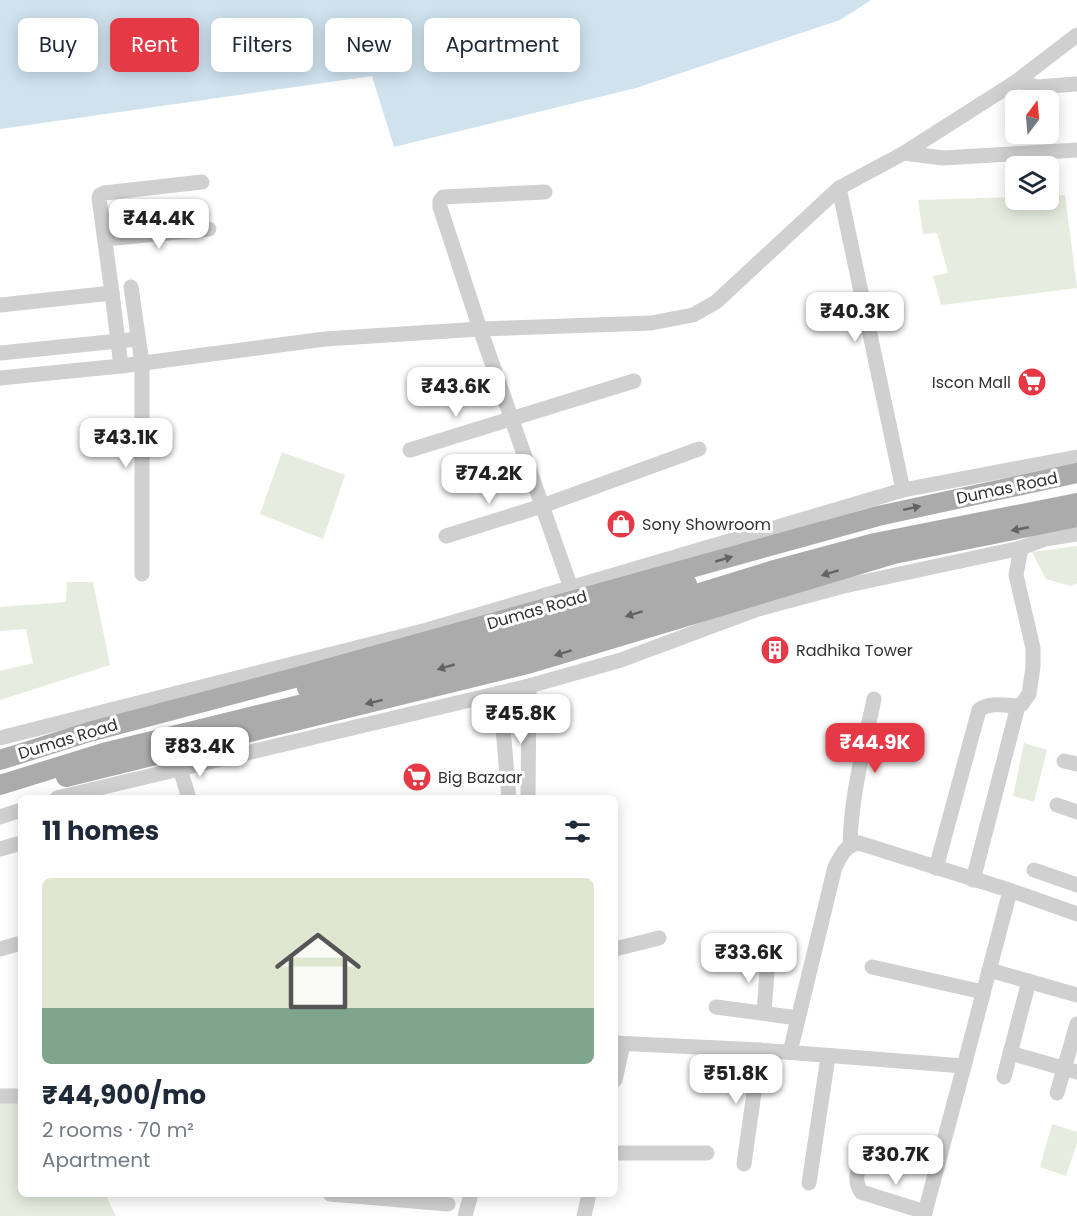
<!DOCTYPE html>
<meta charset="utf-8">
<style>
body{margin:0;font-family:Poppins,sans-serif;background:#f6f6f7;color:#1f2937;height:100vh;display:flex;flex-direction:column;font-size:22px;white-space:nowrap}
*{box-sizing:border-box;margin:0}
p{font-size:20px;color:#747a83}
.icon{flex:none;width:33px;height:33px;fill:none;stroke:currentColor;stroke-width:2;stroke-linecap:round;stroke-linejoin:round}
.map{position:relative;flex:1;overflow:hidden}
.side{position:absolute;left:18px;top:795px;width:600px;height:402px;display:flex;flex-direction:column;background:#fff;border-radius:9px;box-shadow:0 3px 15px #0003}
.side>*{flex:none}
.top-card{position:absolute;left:18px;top:18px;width:600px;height:54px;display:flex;gap:12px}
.needle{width:39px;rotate:16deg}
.controls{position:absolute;left:1005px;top:90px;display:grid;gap:12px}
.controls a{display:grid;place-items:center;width:54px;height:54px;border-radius:9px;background:#fff;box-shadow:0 3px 15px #0003;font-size:30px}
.price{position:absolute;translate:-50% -51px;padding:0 14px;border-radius:12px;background:#fff;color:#222;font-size:20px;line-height:39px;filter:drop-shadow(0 2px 3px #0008)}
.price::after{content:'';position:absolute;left:50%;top:36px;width:18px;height:14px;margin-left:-9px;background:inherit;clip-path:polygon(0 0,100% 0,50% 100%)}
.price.active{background:#e63946;color:#fff}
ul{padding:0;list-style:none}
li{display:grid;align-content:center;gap:12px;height:318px;padding:0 24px}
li+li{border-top:2px solid #e0e1e3}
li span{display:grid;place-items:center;height:186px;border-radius:9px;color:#555}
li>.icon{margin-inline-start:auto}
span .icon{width:108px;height:108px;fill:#fffc;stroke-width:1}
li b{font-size:26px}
h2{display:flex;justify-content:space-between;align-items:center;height:72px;padding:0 24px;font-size:26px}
.tag{padding:0 21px;border-radius:9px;background:#fff;box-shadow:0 3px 15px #0003;font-size:21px;line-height:54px}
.tag.active{background:#e63946;color:#fff}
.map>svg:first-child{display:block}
.green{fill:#e6ecdf}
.water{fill:#cfe2ee}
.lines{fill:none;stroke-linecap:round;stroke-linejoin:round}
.minor{stroke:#d0d0d0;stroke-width:15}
.major{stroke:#ababab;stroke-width:20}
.oneway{fill:#636363}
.labels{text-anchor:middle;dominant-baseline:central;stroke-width:6;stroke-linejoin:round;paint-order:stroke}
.poi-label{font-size:16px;fill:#333;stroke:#fff;text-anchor:start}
.street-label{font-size:16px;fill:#333;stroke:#fff}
</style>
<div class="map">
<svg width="1077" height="1216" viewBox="0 0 1077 1216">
<rect width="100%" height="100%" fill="#fff"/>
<g class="green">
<path d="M1065 195 1077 288 941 305 933 276 948 273 937 233 923 234 918 200 1015 197 1016 200H1048L1049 196Z"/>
<path d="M282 452 345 475 323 539 260 514Z"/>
<path d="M1077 546V583L1071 586 1046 579 1032 552Z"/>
<path d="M67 582H93L110 665 0 700V671L33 663 26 629 0 631V607L66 602Z"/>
<path d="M1024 743 1047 750 1034 802 1013 796Z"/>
<path d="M0 1094H21V1194H105L116 1216H0Z"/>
<path d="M1052 1124 1077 1132V1143L1066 1176 1040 1167Z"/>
</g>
<path class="water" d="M0 0H871L840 20 636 88 394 147 372 76 0 129Z"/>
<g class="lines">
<g class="minor">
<path d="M1017 81 1037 87 1077 84"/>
<path d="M904 153 943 158 1077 150"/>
<path d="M839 188 903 490"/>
<path d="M545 192 443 197 440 201V207L480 329 571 588"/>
<path d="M105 239 209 229"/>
<path d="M131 287 142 363V574"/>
<path d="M112 293 121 366"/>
<path d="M0 305 112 293 99 198 100 195 104 193 202 182"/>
<path d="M0 353 138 339"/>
<path d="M0 378 121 366 325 339 480 329 651 323 693 315 716 302 839 188 904 153 1017 81 1077 35"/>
<path d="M410 450 634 381"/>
<path d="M446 536 542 506 699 449"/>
<path d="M500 693 509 798"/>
<path d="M0 738 427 630 903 490 1077 457"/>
<path d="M1064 761 1077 764"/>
<path d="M180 769 189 798"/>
<path d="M57 798 529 686 621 660 758 609 844 586 1021 548 1045 539 1077 534"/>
<path d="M528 798 529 686"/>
<path d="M1057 805 1077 812"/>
<path d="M0 817 21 810"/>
<path d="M850 845C851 795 864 748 874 699"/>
<path d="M0 849 21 843"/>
<path d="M936 868 979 710C990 702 1004 705 1018 706L1022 704 1029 694 1033 667V648L1016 575 1021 548"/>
<path d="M1034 870 1077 885"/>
<path d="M973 880 1018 706"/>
<path d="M0 949 21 943"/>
<path d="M615 949 659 938"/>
<path d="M872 967 983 992"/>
<path d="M989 970 1077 995"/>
<path d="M716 1007 798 1018"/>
<path d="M764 1013 768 957"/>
<path d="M615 1043 760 1050 964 1066 1010 891"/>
<path d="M790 1052 835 867C842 855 844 846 859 843L1012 891 1077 914"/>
<path d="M1010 1053 1077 1072"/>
<path d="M1004 1077 1029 981"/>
<path d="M615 1080 623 1044"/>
<path d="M1057 1093 1077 1024"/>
<path d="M0 1096H21"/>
<path d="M615 1153H707"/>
<path d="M860 1163C856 1175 855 1181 861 1192L925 1212"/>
<path d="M744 1164 760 1050"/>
<path d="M809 1183 828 1057"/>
<path d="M330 1194 448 1204"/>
<path d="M465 1216 471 1194"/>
<path d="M584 1216 589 1194"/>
<path d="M924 1216 964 1066"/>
</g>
<g class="major">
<path d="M307 688 687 584"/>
<path d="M0 760 89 732 298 677 878 516 1077 473"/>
<path d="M66 777 531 663 894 554 1077 517"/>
<path d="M0 785 103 753 393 682 602 623 771 571 875 543 1077 503"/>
</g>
</g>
<defs><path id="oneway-solid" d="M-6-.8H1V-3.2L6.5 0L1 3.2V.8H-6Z" transform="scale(1.5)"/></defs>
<g class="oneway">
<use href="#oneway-solid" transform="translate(912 508) rotate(-12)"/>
<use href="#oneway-solid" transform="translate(1020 529) rotate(169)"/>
<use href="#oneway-solid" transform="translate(724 559) rotate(-16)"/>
<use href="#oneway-solid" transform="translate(830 573) rotate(163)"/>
<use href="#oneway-solid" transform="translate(634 614) rotate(163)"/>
<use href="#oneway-solid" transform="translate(563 653) rotate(163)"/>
<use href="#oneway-solid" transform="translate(446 667) rotate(164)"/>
<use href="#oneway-solid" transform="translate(374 702) rotate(166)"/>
</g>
<defs>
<g id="supermarket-disc" transform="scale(1.5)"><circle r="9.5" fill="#e63946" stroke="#fff"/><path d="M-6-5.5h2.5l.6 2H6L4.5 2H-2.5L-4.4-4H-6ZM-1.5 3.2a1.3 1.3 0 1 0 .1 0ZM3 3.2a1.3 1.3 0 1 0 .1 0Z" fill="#fff"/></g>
<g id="shop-disc" transform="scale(1.5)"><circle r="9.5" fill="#e63946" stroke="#fff"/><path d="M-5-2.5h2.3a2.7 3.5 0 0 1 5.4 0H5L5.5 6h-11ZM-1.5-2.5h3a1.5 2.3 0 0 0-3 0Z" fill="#fff"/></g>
<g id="building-disc" transform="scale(1.5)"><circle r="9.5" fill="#e63946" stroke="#fff"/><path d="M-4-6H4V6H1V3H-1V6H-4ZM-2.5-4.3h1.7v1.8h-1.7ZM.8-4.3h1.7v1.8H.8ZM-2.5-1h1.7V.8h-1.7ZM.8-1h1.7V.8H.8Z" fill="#fff"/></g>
</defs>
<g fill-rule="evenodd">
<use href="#supermarket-disc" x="1032" y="382"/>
<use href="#shop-disc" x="621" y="524"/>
<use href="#building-disc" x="775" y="650"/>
<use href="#supermarket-disc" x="417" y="777"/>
</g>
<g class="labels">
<g class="poi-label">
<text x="1011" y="382" text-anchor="end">Iscon Mall</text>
<text x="642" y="524">Sony Showroom</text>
<text x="796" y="650">Radhika Tower</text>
<text x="438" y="777">Big Bazaar</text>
</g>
<g class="street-label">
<text transform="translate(1007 488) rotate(-12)">Dumas Road</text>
<text transform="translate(537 610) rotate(-16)">Dumas Road</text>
<text transform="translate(68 739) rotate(-17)">Dumas Road</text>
</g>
</g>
</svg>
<div class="controls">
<a><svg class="needle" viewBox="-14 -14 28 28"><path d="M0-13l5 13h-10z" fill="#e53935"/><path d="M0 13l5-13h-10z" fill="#747a83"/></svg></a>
<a><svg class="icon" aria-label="layers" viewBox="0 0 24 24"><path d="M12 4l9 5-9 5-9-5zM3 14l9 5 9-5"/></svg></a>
</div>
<b class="price" style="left:159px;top:250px">₹44.4K</b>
<b class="price" style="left:855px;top:343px">₹40.3K</b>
<b class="price" style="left:456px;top:418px">₹43.6K</b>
<b class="price" style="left:126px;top:469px">₹43.1K</b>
<b class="price" style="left:489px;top:505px">₹74.2K</b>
<b class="price" style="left:521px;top:745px">₹45.8K</b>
<b class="price active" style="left:875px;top:774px">₹44.9K</b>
<b class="price" style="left:200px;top:778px">₹83.4K</b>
<b class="price" style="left:749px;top:984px">₹33.6K</b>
<b class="price" style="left:736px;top:1105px">₹51.8K</b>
<b class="price" style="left:896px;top:1186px">₹30.7K</b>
<div class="top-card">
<a class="tag">Buy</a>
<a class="tag active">Rent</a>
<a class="tag">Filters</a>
<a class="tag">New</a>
<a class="tag">Apartment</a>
</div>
<section class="side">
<h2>11 homes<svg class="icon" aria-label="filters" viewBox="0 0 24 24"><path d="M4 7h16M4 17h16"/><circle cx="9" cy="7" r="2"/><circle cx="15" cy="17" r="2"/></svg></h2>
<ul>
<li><span style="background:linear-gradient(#dfe7d0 70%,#7fa58c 0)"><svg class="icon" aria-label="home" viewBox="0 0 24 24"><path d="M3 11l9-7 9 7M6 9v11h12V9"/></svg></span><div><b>₹44,900/mo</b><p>2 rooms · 70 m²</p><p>Apartment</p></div></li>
</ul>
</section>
</div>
